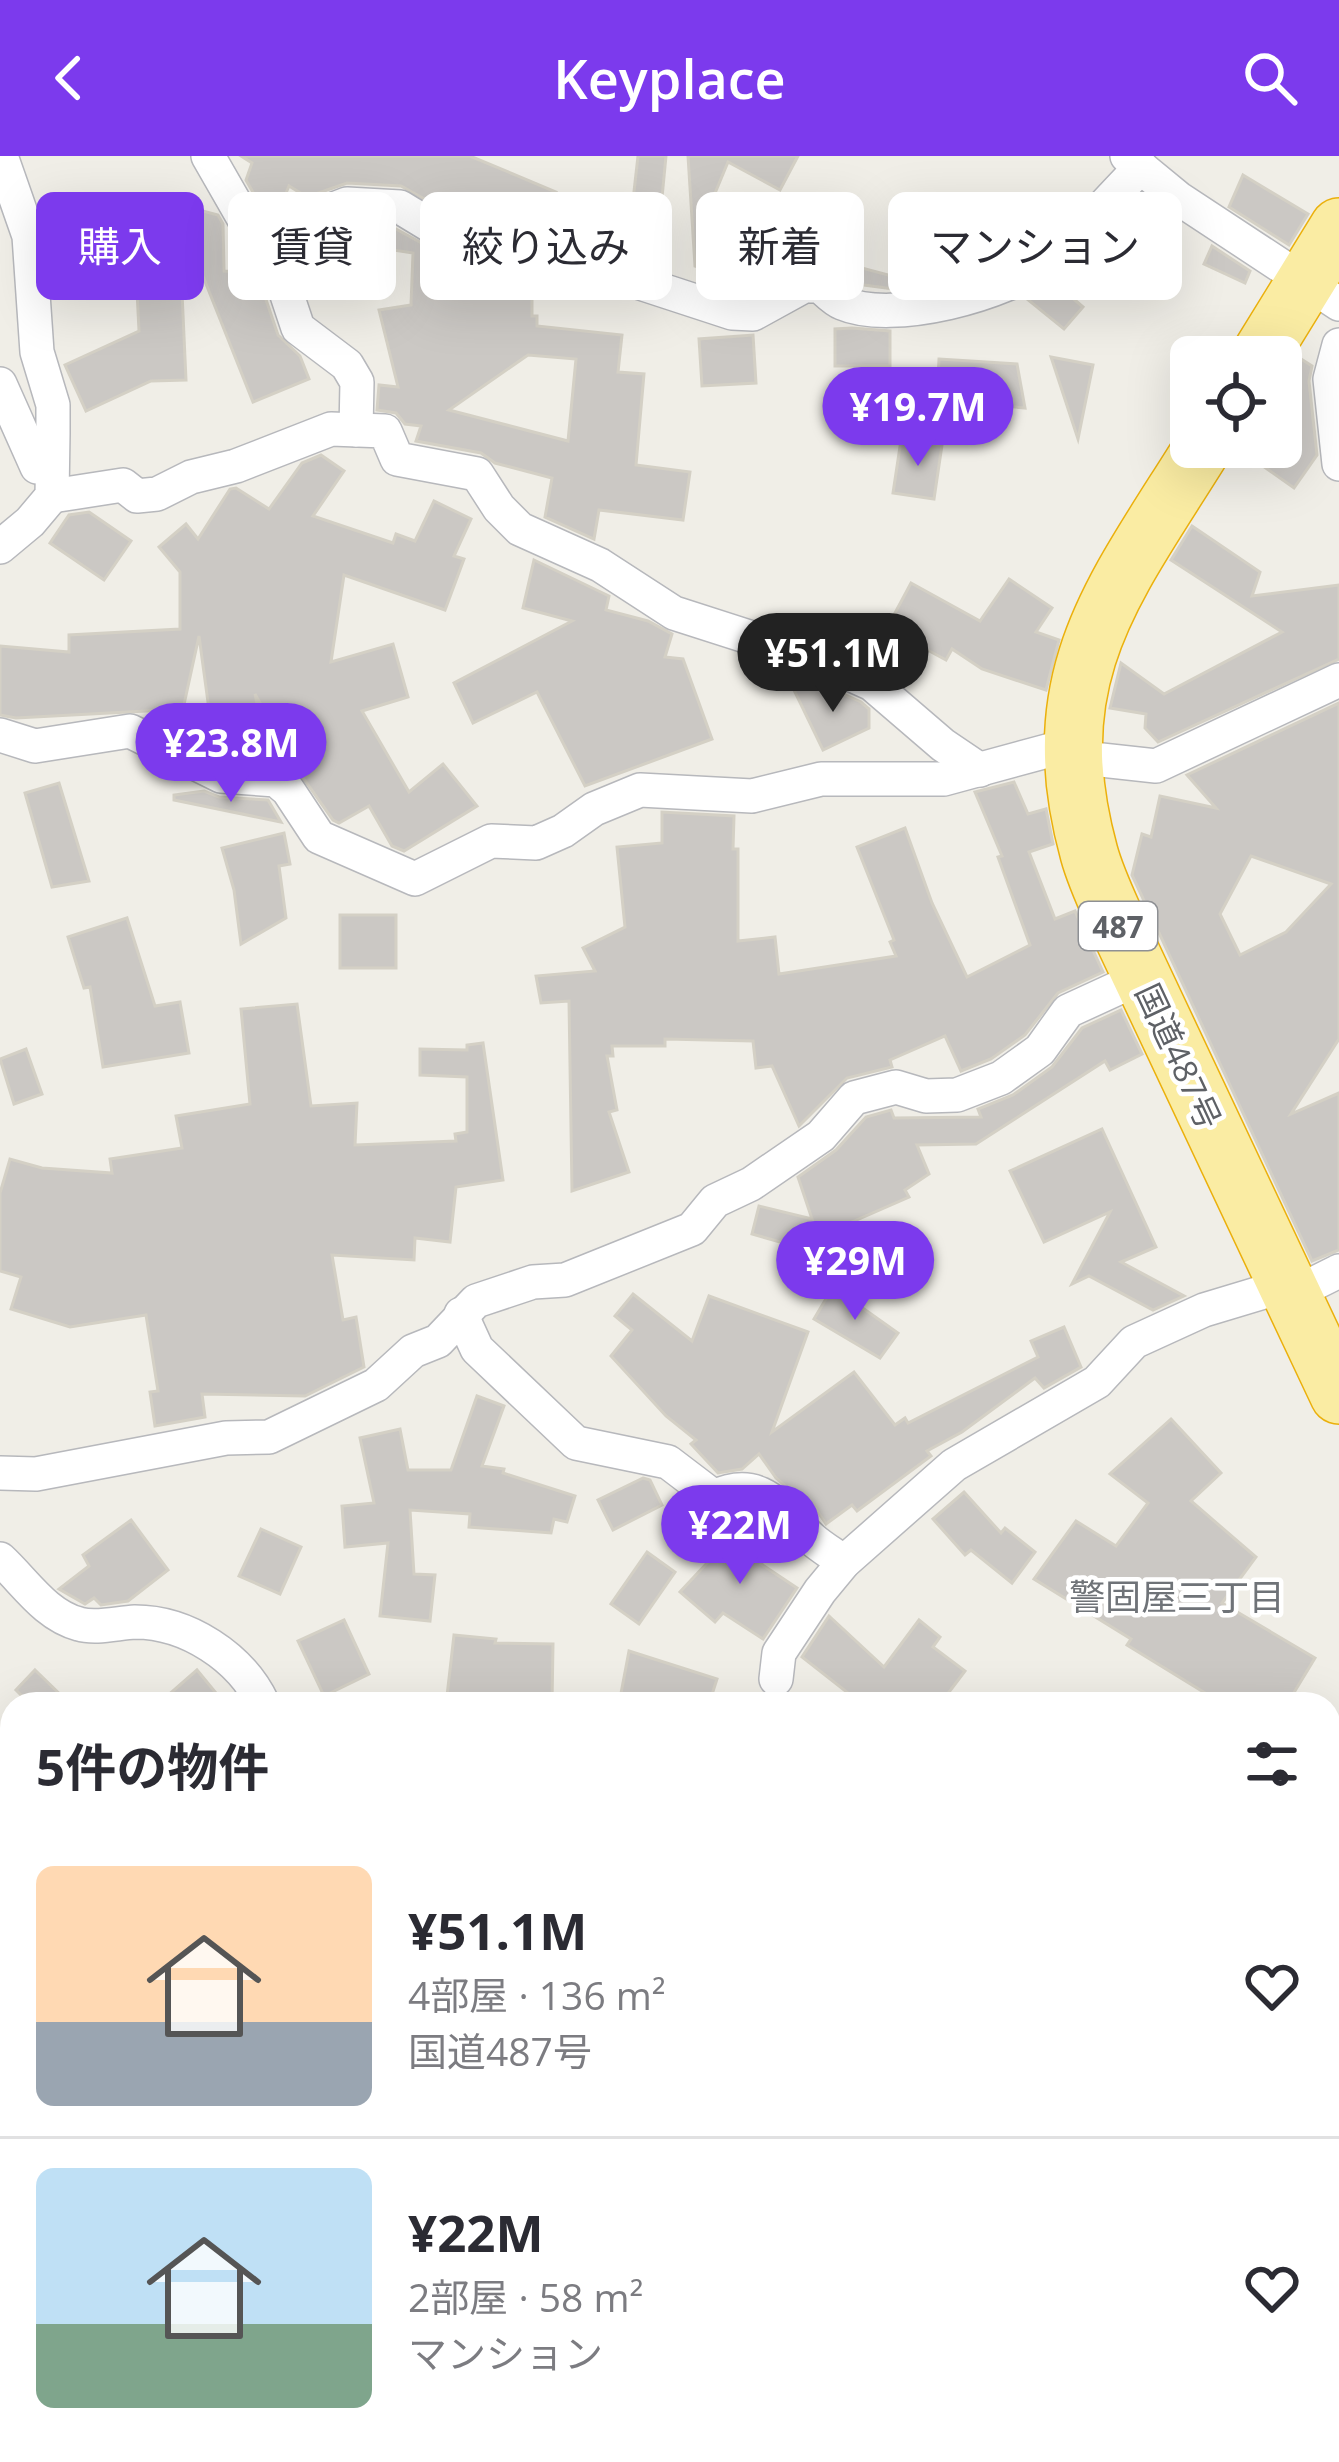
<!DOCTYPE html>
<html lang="ja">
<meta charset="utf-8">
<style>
body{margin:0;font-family:"Open Sans","Noto Sans JP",sans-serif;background:#f7f7f7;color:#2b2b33;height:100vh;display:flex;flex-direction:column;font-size:45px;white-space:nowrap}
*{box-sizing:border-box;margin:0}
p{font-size:39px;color:#7c7c81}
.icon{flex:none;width:66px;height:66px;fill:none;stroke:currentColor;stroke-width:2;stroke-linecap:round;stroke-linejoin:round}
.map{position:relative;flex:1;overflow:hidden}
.panel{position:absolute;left:0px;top:1536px;width:1341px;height:771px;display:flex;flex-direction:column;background:#fff;border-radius:36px 36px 0 0;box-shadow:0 12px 48px #0002}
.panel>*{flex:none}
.banner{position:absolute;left:36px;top:36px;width:1269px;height:108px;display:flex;gap:24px}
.fabs{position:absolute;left:1170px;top:180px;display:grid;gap:24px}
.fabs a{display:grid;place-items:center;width:132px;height:132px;border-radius:18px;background:#fff;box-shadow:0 12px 48px #0002;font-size:60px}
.price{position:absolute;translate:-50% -102px;padding:0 27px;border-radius:42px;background:#7c3aed;color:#fff;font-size:39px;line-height:78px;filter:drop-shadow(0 3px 6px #0008)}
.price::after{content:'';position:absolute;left:50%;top:72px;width:36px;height:27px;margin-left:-18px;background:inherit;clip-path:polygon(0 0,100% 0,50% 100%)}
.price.current{background:#222;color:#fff}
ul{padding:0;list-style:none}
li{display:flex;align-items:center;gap:36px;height:300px;padding:0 36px}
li+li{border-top:3px solid #e1e1e2}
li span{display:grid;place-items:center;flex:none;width:336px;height:240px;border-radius:18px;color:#555}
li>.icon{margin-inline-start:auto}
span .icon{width:144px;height:144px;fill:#fffc;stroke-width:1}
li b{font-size:51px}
h2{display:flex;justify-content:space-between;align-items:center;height:144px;padding:0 36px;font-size:51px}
.tag{padding:0 42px;border-radius:18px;background:#fff;box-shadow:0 12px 48px #0002;font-size:42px;line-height:108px}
.tag.current{background:#7c3aed;color:#fff}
header{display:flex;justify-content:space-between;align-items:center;height:156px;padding:0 36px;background:#7c3aed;color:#fff;font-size:54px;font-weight:600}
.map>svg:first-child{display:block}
.building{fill:#cbc8c4;stroke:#d4d0c5;stroke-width:3;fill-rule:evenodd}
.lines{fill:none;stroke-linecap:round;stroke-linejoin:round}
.minor-casing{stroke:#b7b8bc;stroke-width:36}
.trunk-casing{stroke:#ebb00c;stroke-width:60}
.minor{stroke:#fff;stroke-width:33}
.trunk{stroke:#faeca3;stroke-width:57}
.labels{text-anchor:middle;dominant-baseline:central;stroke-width:9;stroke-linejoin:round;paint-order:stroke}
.shield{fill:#fff;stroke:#8e9094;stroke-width:3}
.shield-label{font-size:30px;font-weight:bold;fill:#5e6166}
.street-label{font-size:33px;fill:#5e6166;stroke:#fff}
.neighbourhood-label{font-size:36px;fill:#6f7378;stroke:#fff}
</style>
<header><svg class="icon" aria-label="back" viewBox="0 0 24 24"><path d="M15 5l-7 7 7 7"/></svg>Keyplace<svg class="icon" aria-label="search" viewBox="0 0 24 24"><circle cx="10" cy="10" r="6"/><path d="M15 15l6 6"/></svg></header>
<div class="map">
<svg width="1339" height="2306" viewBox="0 0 1339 2306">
<rect width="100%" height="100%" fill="#f0eee7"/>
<g class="building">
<path d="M241 0H470L556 36 541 71 481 60 457 61 401 30 347 27 307 41 289 30 281 49 254 38 246 24 252 7Z"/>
<path d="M638 0H666L658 83 629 80Z"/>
<path d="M688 0H798L780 34 728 6 701 71 785 92 778 120 764 128 695 110Z"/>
<path d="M1243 19 1308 58 1289 89 1229 51Z"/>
<path d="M1142 40 1166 59 1129 95 1110 75Z"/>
<path d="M195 53 218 59 223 68 224 115 257 117 278 179 300 200 309 223 253 246 183 70H195Z"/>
<path d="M351 69 394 72 451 103 476 102 532 113V160H537V170L622 179 618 216 644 218 636 309 690 316 683 364 599 354 594 383 545 361 552 322 495 307 481 297 416 285 421 270 405 268 396 257 377 254 379 229 398 231 379 154 411 149 413 97 348 87ZM528 199 576 203 568 285 449 254Z"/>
<path d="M128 71H179L186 224 151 225 86 255 65 209 139 175 136 115H128Z"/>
<path d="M1212 90 1250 115 1245 127 1204 108Z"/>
<path d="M843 107 896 121 894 133 849 127 840 120Z"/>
<path d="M1054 126 1083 151 1064 173 1027 143Z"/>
<path d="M852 172 890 175V210H835V173Z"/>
<path d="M753 179 756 227 702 230 699 183Z"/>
<path d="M1051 201 1093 209 1078 283Z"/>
<path d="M1298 201 1312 210 1309 225 1317 299 1294 332 1236 291H1281V224Z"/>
<path d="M939 203 1017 208 1025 252 937 244Z"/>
<path d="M901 284 942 289 934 343 893 337Z"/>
<path d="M321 299 344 315 313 360 393 387 396 378 415 385 434 345 471 363 454 400 464 403 445 454 344 419 331 506 393 488 408 541 362 555 409 636 443 608 477 650 404 695 392 690 369 650 339 667 333 664 299 616 255 538 259 557 210 561 199 480 183 553 16 562 0 559V490L69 496V479L180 473V416L159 391 186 368 198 383 230 333 236 332 269 353 302 307Z"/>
<path d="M89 356 131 385 104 424 50 387 69 359Z"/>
<path d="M1192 370 1260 416 1252 440 1339 429V503L1158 586 1145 572 1146 558 1110 552 1121 507 1164 538 1282 476 1171 404Z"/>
<path d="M534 404 609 440 606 454 648 465 672 478 665 501 683 503 712 583 585 630 537 536 473 567 454 527 572 465 523 452Z"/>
<path d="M1009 423 1052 452 1036 476 1059 484 1046 534 982 513 952 493 946 504 887 472 911 427 980 465Z"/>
<path d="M793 532H830L861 546 869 553V572L823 594Z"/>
<path d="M1339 547V883L1291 958 1339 937V1094L1312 1105 1132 719 1142 678 1151 681 1160 640 1216 652 1187 619ZM1251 700 1331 728 1286 776 1240 799 1220 758Z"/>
<path d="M1014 626 1028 658 1046 653 1053 688 1029 696 1055 763 1075 755 1103 816 1058 837 1025 879 991 903 961 915 945 880 890 904 892 911 847 922 799 970 772 910 756 912 753 885 665 883V890H612L613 900H607L617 954 609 956 629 1016 572 1035 569 845 541 847 536 820 595 815 583 792 625 771 617 691 662 687V656L734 660 733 693H738V785L775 781 779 818 896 800 890 786 894 784 857 691 905 672 932 747 967 821 1030 789 998 701 1002 700 975 636Z"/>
<path d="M59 627 89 725 52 731 25 637Z"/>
<path d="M204 635 219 641 268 644 281 666 174 644V639Z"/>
<path d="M284 677 290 708 279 710 286 762 241 788 234 734 222 692Z"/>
<rect x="340" y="759" width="56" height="53"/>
<path d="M127 762 155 850 180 846 189 897 103 911 90 831 84 832 68 781Z"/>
<path d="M297 848 311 950 357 947 355 989 456 985 455 978 467 976V921L420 919V893L467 894V889L483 887 503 1024 456 1031 450 1086 415 1082 414 1104 332 1099 343 1164 356 1161 364 1211 305 1240 202 1238 205 1261 155 1270 150 1236 158 1235 146 1159 70 1171 11 1153 21 1121 0 1115V1037L10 1003 42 1012 112 1017 110 1003 182 992 176 960 250 948 241 853Z"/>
<path d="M1121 854 1142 898 1110 914 1105 905 976 988 917 989 929 1018 905 1034 909 1041 850 1067 903 1082 893 1118 752 1078 759 1050 812 1063 798 1021 836 994 866 961 891 954 894 962 981 961 978 953 1013 939 1052 911 1082 872Z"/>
<path d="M26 893 42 938 14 948 0 903Z"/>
<path d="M1102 973 1156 1091 1121 1106 1184 1140 1153 1154 1089 1120 1072 1128 1110 1056 1044 1086 1010 1015Z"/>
<path d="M833 1131 898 1177 880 1202 814 1163Z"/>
<path d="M633 1138 692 1185 709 1140 808 1176 772 1276 854 1216 895 1269 905 1262 908 1267 1038 1201 1031 1185 1064 1171 1081 1211 1044 1232 1035 1222 962 1276 927 1295 931 1300 857 1355 852 1349 826 1368 816 1353 814 1355 776 1322 759 1298 742 1313 718 1317 691 1288 696 1284 666 1260 611 1200 632 1174 615 1160Z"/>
<path d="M477 1240 504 1250 482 1310 504 1313 503 1317 575 1340 567 1366 554 1363 551 1377 469 1371 470 1358 410 1354 414 1418 435 1419 430 1465 380 1460 388 1387 345 1391 342 1350 374 1347 360 1282 400 1273 408 1314H451Z"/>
<path d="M1171 1263 1221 1317 1191 1345 1256 1401 1222 1447 1315 1502 1287 1548H1223L1127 1489 1131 1483 1034 1423 1076 1365 1116 1390 1148 1347 1110 1318Z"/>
<path d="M643 1322 650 1324 662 1349 613 1374 598 1344Z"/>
<path d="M964 1336 1001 1377 1005 1372 1035 1396 1012 1427 971 1394 965 1399 933 1363Z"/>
<path d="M131 1364 168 1414 128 1445 101 1449 94 1442 85 1448 59 1433 89 1410 83 1399Z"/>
<path d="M261 1373 301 1391 280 1438 239 1420Z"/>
<path d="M739 1373 767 1400 761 1408 797 1432 763 1483 723 1457 715 1466 680 1436Z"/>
<path d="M647 1396 675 1416 639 1468 611 1448Z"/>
<path d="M829 1460 884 1511 919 1464 940 1481 933 1491 965 1515 940 1548H862L802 1501Z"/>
<path d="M344 1464 369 1518 324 1540 298 1485Z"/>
<path d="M454 1479 496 1483 495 1487 553 1488 552 1548H495L494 1545 447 1540Z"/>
<path d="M629 1495 717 1523 709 1548H619Z"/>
<path d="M35 1514 70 1548H30L16 1534Z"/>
<path d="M197 1514 225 1548H158Z"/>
</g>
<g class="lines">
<g class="minor-casing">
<g id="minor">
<path d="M208 0 247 68 267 79 347 48 400 51 451 82 477 81 608 105 628 123 732 157 753 158 804 130H820C826 135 834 144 842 147 893 169 1007 138 1048 105 1081 77 1110 42 1141 11"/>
<path d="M1127 0 1178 42 1339 148"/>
<path d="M267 79 298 172 347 209 357 226 356 274"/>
<path d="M1339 189 1330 223 1339 308"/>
<path d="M0 228 37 311"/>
<path d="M52 340 123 329 137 340 157 338 191 321 236 310 331 273 385 275 397 303 477 318 499 352 520 373 600 409 674 457 814 502 872 528 943 589 980 614"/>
<path d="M0 391 30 366 52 340 53 277V249L37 196 29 80 1 0"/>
<path d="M0 579 35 590 130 575 221 620 276 624 288 634 319 681 415 723 491 685 536 687 563 675 594 653 640 634 752 640 821 623H944L1073 588"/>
<path d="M1074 601 1156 610 1339 524"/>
<path d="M1291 1139 1339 1115"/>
<path d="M461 1158 477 1193 576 1287 668 1306 714 1341C762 1318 781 1355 812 1383 821 1391 833 1398 844 1406"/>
<path d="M0 1317 36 1318 226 1282 269 1281 376 1229 413 1195 438 1185 476 1145 533 1126 565 1124 692 1073 715 1045 751 1028 821 980 854 942 896 931 926 940 957 939 1001 922 1040 894 1068 855 1142 821"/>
<path d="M0 1403C25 1426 45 1459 79 1468 96 1473 117 1467 135 1466 187 1466 241 1501 263 1548"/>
<path d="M776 1523 779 1497 820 1435 844 1406 954 1309 1097 1226 1134 1186 1204 1154 1287 1129"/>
<path d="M516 2295 521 2306"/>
</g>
</g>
<g class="trunk-casing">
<g id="trunk">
<path d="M1259 201 1339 71"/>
<path d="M1203 291C1114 434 1040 519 1089 697 1096 723 1109 749 1120 774L1339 1239"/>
</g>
</g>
<use href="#minor" class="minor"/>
<use href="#trunk" class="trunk"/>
</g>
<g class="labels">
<rect class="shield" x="1079" y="746" width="78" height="48" rx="9"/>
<g class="shield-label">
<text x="1118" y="770">487</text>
</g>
<g class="street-label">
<text transform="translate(1179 900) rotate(65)">国道487号</text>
</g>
<g class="neighbourhood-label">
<text x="1177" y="1440">警固屋三丁目</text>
</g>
</g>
</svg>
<div class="fabs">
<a><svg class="icon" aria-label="locate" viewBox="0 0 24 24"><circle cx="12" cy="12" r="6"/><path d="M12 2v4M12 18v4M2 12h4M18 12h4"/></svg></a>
</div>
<b class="price" style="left:918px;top:313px">¥19.7M</b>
<b class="price current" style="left:833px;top:559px">¥51.1M</b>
<b class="price" style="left:231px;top:649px">¥23.8M</b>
<b class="price" style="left:855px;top:1167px">¥29M</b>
<b class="price" style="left:740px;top:1431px">¥22M</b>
<div class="banner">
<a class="tag current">購入</a>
<a class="tag">賃貸</a>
<a class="tag">絞り込み</a>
<a class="tag">新着</a>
<a class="tag">マンション</a>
</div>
<section class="panel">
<h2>5件の物件<svg class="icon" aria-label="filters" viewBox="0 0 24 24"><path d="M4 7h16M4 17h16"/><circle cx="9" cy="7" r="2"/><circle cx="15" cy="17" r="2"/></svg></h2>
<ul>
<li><span style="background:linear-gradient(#ffd9b3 65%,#9aa5b1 0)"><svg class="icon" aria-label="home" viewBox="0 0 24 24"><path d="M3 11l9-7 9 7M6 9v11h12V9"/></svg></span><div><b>¥51.1M</b><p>4部屋 · 136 m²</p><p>国道487号</p></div><svg class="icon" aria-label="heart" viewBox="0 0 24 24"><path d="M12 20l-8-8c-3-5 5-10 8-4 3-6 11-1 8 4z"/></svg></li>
<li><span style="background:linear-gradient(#bfe0f5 65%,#7fa58c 0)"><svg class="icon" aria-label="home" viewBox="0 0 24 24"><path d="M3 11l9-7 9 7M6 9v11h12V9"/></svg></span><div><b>¥22M</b><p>2部屋 · 58 m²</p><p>マンション</p></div><svg class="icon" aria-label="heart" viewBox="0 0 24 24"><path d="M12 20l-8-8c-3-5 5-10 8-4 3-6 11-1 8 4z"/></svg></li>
</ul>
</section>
</div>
